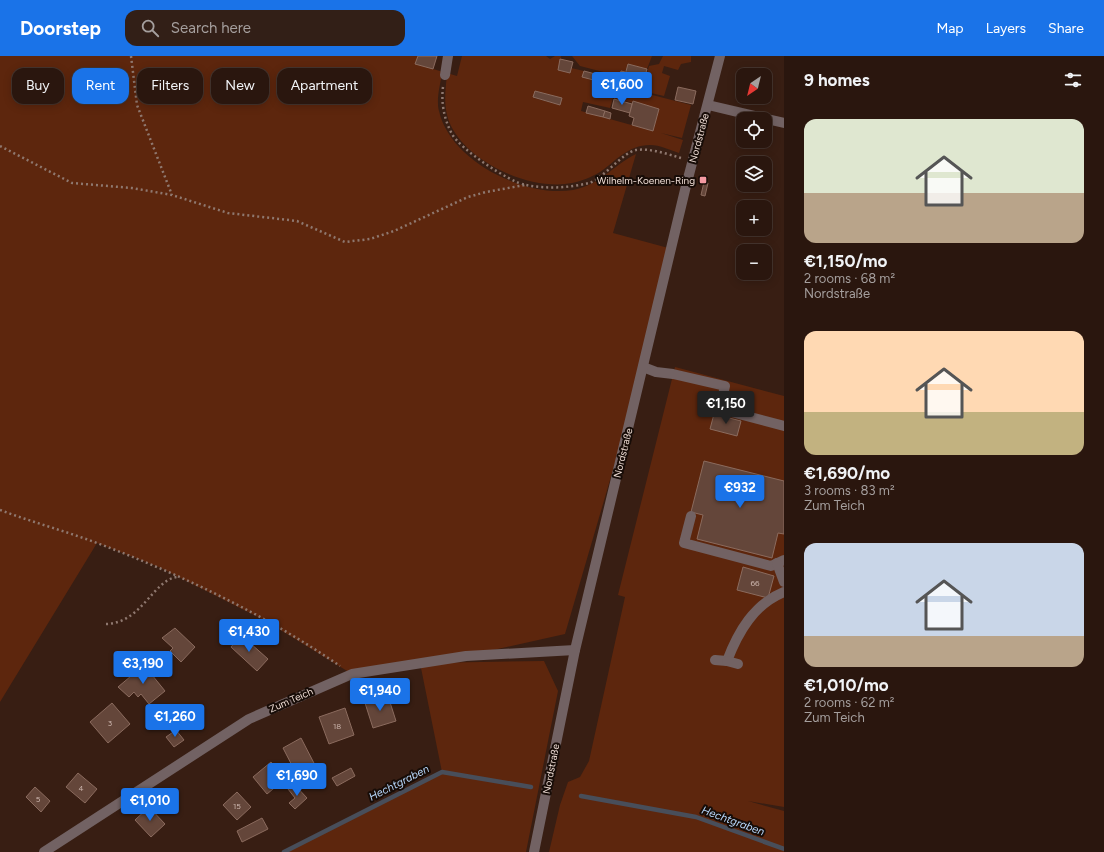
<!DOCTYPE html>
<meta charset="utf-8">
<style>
body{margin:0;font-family:Figtree,sans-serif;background:#321f17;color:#f1f3f6;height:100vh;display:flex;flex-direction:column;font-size:15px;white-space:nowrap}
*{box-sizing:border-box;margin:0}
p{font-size:13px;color:#a59f9e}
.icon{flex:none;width:22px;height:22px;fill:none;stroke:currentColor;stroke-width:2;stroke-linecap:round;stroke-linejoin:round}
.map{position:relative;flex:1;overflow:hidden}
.side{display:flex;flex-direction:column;background:#2a160e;width:320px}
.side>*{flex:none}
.banner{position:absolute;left:12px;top:12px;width:380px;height:36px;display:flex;gap:8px}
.needle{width:26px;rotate:215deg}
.fabs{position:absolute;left:736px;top:12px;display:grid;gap:8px}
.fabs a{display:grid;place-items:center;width:36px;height:36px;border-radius:8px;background:#2a160e;box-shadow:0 2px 10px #0003,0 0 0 1px #46352e;font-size:20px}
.price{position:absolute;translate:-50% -34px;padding:0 9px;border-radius:4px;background:#1a73e8;color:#fff;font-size:13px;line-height:26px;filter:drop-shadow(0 1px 2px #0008)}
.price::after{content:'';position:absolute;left:50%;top:24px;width:12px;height:9px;margin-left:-6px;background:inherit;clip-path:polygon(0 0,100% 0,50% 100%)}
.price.on{background:#222;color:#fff}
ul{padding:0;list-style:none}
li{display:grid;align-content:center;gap:8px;height:212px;padding:0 20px}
li span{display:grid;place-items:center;height:124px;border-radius:12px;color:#555}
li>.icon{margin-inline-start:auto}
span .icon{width:72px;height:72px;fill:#fffc;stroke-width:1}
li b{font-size:17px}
h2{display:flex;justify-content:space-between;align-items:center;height:48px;padding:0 20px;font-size:17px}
.pill{padding:0 14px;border-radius:12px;background:#2a160e;box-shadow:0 2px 10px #0003,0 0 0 1px #46352e;font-size:14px;line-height:36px}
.pill.on{background:#1a73e8;color:#fff}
header{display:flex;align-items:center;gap:24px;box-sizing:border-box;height:56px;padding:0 20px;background:#1a73e8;color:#fff}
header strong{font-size:19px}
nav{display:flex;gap:22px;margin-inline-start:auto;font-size:14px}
.search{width:280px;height:36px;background:#321f17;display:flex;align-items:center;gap:10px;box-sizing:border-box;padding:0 14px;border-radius:12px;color:#a59f9e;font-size:15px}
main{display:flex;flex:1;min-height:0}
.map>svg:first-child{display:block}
.green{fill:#5d260d;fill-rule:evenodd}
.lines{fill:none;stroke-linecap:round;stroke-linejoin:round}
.stream{stroke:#484e5a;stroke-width:4.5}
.building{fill:#64463a;stroke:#8b6b5e}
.path{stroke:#8f786f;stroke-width:2.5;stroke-dasharray:2 3;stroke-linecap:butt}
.minor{stroke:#726263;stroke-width:10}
.poi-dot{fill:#f49aa2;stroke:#170c07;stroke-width:1.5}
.labels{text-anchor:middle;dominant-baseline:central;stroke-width:4;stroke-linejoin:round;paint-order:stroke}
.number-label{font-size:8px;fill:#ccb6ae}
.street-label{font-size:10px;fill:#eedcd4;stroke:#170c07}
.poi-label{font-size:10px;fill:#eedcd4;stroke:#170c07;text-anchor:end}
.water-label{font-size:11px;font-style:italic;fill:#b8d9fd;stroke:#170c07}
</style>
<header>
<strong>Doorstep</strong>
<div class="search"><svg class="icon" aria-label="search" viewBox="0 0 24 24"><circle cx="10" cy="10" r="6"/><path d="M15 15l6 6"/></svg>Search here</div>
<nav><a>Map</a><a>Layers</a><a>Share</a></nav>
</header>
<main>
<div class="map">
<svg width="784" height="796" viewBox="0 0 784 796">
<rect width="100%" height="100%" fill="#381e13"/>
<g class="green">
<path d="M0 0H418L416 8 457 20 462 0H546L550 3 555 0H561L558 14 570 17 571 12 584 15 583 21 691 49 682 82 661 77 683 84 679 97C670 94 660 89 650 89 628 89 616 105 600 116 592 121 581 125 572 127 532 135 470 108 451 70 443 53 445 37 447 19L442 18C440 29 436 44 439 55 450 105 525 142 573 134 602 128 612 110 636 98L613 177 672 193 643 311 565 578 466 600 424 607 544 605 558 635 526 796H284L442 716 420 607 352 618 266 565 159 511 97 487 0 646ZM536 35 561 42 560 49 534 42ZM613 42 659 53 653 75 581 55 583 46 610 52Z"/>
<path d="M572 0H652L647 13 628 8 625 16 621 15 619 20 580 10Z"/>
<path d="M663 0H691V6L681 8 678 14 664 10 662 17 670 20 664 40 642 35 649 10 659 8Z"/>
<path d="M675 311 784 340V751L748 745 784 755V796H549L560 749 568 726 580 721 589 705 625 541 618 539Z"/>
</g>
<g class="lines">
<g class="stream">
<path d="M581 740 696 761 784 793"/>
<path d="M284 796 442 716 531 731"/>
</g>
</g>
<g class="building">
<path d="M418 0H437L433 13 415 8Z"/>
<path d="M560 3 573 6 570 17 558 14Z"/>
<path d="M628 8 647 13 642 31 623 26Z"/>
<path d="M584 15 618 24 621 15 625 16 623 26 630 27 628 33 582 21Z"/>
<path d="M678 31 696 35 693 48 675 44Z"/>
<path d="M535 35 562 42 560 49 533 41Z"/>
<path d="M614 43 632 48 630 57 612 52Z"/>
<path d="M633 45 659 53 653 75 632 69 634 62 629 60Z"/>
<path d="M588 50 605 55 603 61 586 57Z"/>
<path d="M605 55 611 57 610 63 603 61Z"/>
<path d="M704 126 708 127 705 140 701 139Z"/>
<path d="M714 358 741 365 737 380 710 373Z"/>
<path d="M704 405 784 425V478L778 477 772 502 697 483 703 459 691 456Z"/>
<path d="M743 511 774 520 768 542 737 534Z"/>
<path d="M175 572 195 591 181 606 170 595 173 592 162 582Z"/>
<path d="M241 579 268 603 257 615 231 591Z"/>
<path d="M144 609 165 635 149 648 141 638 138 641 134 636 129 641 118 631Z"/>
<path d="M388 640 396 665 373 672 365 647Z"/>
<path d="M112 647 130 668 108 687 90 666Z"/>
<path d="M345 652 354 679 329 688 319 661Z"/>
<path d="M176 674 184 684 174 691 166 681Z"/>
<path d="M301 682 316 711 298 721 283 692Z"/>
<path d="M271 706 285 723 267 738 253 721Z"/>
<path d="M351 712 355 720 337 730 332 722Z"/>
<path d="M78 717 97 733 85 747 66 731Z"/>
<path d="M294 728 307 742 295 753 289 747 295 742 288 733Z"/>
<path d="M35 731 50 745 41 756 26 741Z"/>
<path d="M237 736 251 751 237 764 223 749Z"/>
<path d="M149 751 165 768 151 781 135 764Z"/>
<path d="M262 762 268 773 242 786 237 775Z"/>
</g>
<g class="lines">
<g class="path">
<path d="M131 0 137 49 172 139"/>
<path d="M443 31C441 47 444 63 452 78 460 93 509 126 526 129 546 133 569 132 589 127 603 123 623 96 636 94 651 92 667 98 681 102"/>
<path d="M0 90 72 127 132 132 172 139 228 157 297 165 345 186 370 183 394 175 468 141 486 136 525 129"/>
<path d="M0 454C32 466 65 475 97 487 182 519 266 559 340 610"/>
<path d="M106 568C142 567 153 524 177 521"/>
</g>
<g class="minor">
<path d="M445 19 448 0"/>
<path d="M708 49 784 67"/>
<path d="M643 311 656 316 673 318 725 330 720 353 784 370"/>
<path d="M691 460 684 487 771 510 784 504"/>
<path d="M777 507 784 526"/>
<path d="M715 604 727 605C738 576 754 548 784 536"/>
<path d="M727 605 738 608"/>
<path d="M44 796 249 663 352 618 466 600 575 594"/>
<path d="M534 796 575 594 685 134 720 0"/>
</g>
</g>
<rect class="poi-dot" x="699" y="120" width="8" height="8" rx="2"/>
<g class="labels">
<g class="number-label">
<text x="755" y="527">66</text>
<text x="110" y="667">3</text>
<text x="337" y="670">18</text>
<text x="81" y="732">4</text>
<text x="38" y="743">5</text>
<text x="237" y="750">15</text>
</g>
<g class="street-label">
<text transform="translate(699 82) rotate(-75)">Nordstraße</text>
<text transform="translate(623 397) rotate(-76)">Nordstraße</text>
<text transform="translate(291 644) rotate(-24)">Zum Teich</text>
<text transform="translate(551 713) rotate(-79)">Nordstraße</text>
</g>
<g class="poi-label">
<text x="695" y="124">Wilhelm-Koenen-Ring</text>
</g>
<g class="water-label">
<text transform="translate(399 727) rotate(-27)">Hechtgraben</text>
<text transform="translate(733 765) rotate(20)">Hechtgraben</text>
</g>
</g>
</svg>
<div class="fabs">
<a><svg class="needle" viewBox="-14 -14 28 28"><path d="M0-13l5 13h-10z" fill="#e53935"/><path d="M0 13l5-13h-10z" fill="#a59f9e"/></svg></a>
<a><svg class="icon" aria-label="locate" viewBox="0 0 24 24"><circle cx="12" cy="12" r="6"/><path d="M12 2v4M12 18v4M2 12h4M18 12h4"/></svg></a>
<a><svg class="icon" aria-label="layers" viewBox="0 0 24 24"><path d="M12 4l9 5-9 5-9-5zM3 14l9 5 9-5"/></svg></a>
<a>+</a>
<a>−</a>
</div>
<b class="price" style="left:622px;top:50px">€1,600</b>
<b class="price on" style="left:726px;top:369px">€1,150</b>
<b class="price" style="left:740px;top:453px">€932</b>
<b class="price" style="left:249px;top:597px">€1,430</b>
<b class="price" style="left:143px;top:629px">€3,190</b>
<b class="price" style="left:380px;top:656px">€1,940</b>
<b class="price" style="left:175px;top:682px">€1,260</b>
<b class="price" style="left:297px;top:741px">€1,690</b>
<b class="price" style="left:150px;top:766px">€1,010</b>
<div class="banner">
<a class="pill">Buy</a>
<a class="pill on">Rent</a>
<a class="pill">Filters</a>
<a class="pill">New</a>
<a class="pill">Apartment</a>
</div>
</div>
<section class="side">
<h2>9 homes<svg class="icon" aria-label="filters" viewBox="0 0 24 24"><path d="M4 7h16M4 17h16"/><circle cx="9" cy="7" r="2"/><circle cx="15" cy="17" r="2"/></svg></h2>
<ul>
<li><span style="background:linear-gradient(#dfe7d0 60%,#b9a48a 0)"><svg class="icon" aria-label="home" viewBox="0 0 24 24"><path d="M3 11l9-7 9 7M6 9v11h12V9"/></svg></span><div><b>€1,150/mo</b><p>2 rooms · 68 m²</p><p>Nordstraße</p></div></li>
<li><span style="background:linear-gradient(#ffd9b3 65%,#c2b280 0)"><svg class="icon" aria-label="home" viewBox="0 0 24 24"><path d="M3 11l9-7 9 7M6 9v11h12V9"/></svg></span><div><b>€1,690/mo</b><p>3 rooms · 83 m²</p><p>Zum Teich</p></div></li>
<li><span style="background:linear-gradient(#c9d6e8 75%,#b9a48a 0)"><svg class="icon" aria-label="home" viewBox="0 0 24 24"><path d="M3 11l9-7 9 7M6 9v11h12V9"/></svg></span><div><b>€1,010/mo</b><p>2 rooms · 62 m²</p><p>Zum Teich</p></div></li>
</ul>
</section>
</main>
